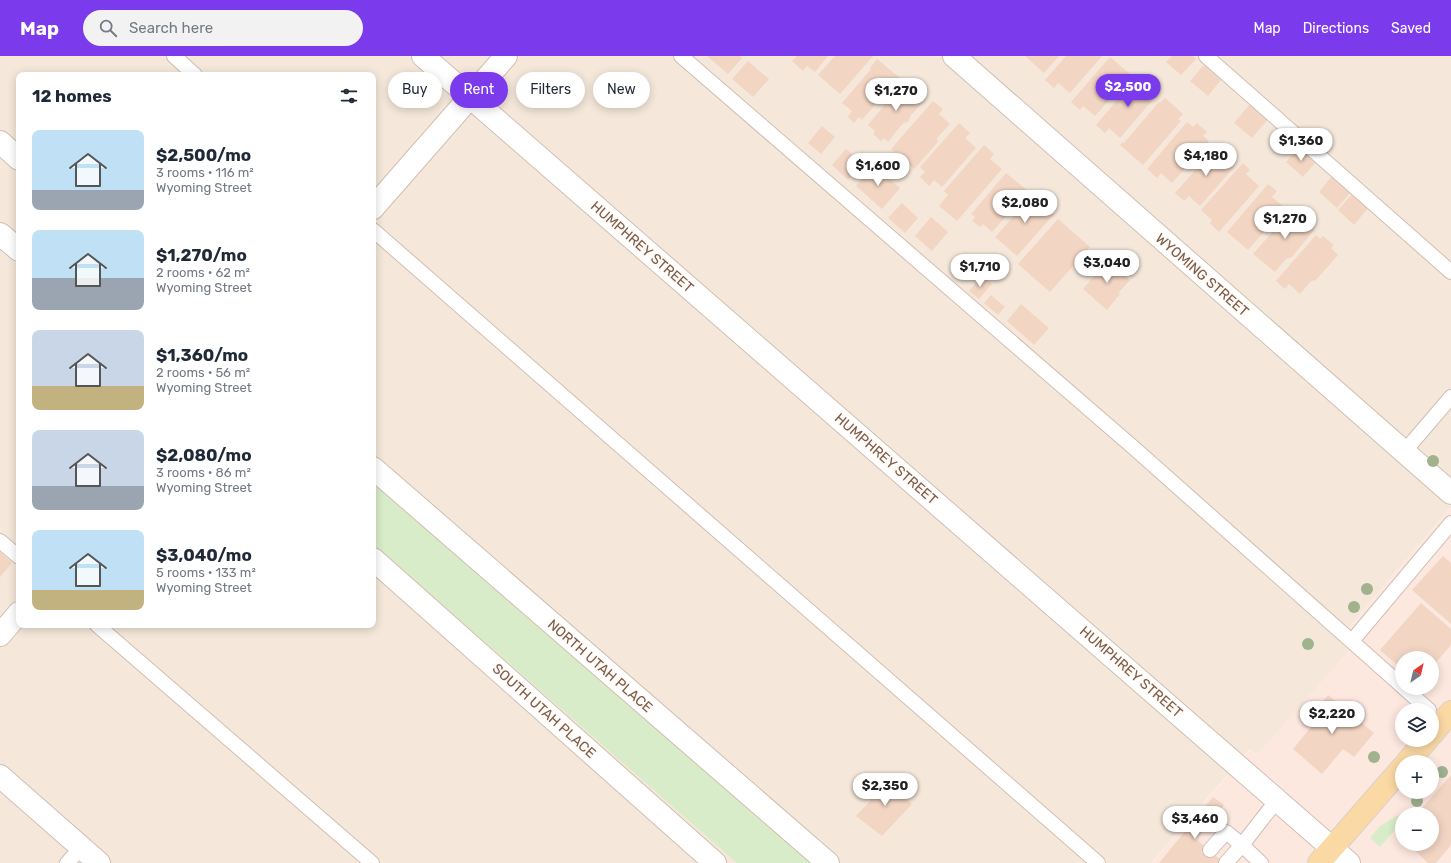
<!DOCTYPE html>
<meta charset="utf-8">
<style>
body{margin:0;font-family:Rubik,sans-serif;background:#f2f2f3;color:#1f2937;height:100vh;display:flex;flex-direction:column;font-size:15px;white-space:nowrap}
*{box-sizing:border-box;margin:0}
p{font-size:13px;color:#747a83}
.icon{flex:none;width:22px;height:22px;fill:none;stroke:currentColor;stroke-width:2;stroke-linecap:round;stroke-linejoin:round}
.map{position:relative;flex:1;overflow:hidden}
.sheet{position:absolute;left:16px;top:16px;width:360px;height:556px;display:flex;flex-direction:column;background:#fff;border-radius:8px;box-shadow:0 2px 10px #0003}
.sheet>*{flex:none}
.hud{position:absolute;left:388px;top:16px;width:380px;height:36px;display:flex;gap:8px}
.needle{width:26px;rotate:34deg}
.buttons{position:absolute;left:1395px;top:595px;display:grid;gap:8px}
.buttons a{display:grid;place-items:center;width:44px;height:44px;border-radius:50%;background:#fff;box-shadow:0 2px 10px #0003;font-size:20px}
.price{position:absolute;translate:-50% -34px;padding:0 9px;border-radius:14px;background:#fff;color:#222;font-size:13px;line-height:26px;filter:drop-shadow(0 1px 2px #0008)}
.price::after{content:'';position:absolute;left:50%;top:24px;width:12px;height:9px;margin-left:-6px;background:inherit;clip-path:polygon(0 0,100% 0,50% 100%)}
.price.on{background:#7c3aed;color:#fff}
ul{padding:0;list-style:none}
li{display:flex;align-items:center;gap:12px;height:100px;padding:0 16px}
li span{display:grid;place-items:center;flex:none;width:112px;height:80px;border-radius:8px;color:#555}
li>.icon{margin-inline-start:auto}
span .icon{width:48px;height:48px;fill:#fffc;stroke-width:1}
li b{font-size:17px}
h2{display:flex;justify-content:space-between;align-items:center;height:48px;padding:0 16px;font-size:17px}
.chip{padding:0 14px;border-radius:18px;background:#fff;box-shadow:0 2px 10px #0003;font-size:14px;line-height:36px}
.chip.on{background:#7c3aed;color:#fff}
header{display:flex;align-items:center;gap:24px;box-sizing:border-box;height:56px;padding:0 20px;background:#7c3aed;color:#fff}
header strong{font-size:19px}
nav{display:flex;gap:22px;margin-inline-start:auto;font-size:14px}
.search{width:280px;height:36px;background:#f2f2f3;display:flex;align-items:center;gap:10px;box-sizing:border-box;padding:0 14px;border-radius:22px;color:#747a83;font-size:15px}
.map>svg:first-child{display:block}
.residential{fill:#f5e8da;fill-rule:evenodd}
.commercial{fill:#fde8e0;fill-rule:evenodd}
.green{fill:#d8ecc9}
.building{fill:#f3d5c3}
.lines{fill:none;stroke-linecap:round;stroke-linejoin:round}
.lane-casing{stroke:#d1beb0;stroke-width:16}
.street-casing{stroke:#d1beb0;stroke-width:24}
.primary-casing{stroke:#dad1cd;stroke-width:24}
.lane{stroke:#fff;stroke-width:14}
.street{stroke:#fff;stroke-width:22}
.primary{stroke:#fbd9a5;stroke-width:22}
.tree{fill:#a0b28e}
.labels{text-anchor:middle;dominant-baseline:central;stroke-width:3;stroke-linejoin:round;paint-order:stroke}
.street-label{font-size:14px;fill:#7a5c4d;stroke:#fffaf3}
</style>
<header>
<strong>Map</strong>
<div class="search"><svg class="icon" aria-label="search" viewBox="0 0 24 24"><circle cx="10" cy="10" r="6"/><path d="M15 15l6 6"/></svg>Search here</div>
<nav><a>Map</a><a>Directions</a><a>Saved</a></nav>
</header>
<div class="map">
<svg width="1451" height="807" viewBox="0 0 1451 807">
<rect width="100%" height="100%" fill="#fdf6ec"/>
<path class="residential" d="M0 0H1451V451L1343 578 1353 591 1257 699 1250 693 1151 807H0ZM19 19H373V569H19Z"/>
<path class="commercial" d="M1451 451V807H1151L1251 693 1257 699 1352 591 1343 578ZM1402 602H1432V632H1402ZM1402 654H1432V684H1402ZM1402 706H1432V736H1402ZM1402 758H1432V788H1402Z"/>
<g class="green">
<path d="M373 422 812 807H737L373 488Z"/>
<path d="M1398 759 1402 764V766L1380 791 1370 782 1380 770Z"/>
</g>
<g class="building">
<path d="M707 0H740L742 2 728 18Z"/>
<path d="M797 0H828L815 16 807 10 803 15 792 5Z"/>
<path d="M835 0H873L840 38 818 19Z"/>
<path d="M1025 0H1059L1044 17Z"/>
<path d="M1066 0H1102L1070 37 1058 27 1054 32 1045 24Z"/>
<path d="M1172 0H1193L1196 3 1181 19 1166 6Z"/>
<path d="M1110 1 1131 19 1095 60 1083 50 1080 54 1071 46Z"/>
<path d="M877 3 900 22 885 37 884 41 882 44 878 45 862 64 859 61 854 67 848 61 852 55 842 47 871 13 870 12Z"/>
<path d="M748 5 769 23 753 41 732 23Z"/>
<path d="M1204 9 1221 24 1208 40 1190 25Z"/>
<path d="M1137 21 1142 26 1145 23 1155 31 1151 34 1157 39 1120 82 1109 72 1105 77 1096 69Z"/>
<path d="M903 25 925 44 911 59 908 66 903 67 888 86 884 82 881 85 873 78 875 75 868 69 897 34H896Z"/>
<path d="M1165 42 1183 58 1178 63 1181 65 1143 109 1120 89 1123 86 1124 87 1159 46 1160 47Z"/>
<path d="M933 45 943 53 939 58 950 68 937 82 938 86 914 113 891 93Z"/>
<path d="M1250 48 1268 63 1252 82 1234 67Z"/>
<path d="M1187 66 1193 71 1197 67 1207 76 1203 80 1209 85 1172 127 1161 117 1157 122 1147 113Z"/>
<path d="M959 67 970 77 965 82 976 92 942 131 934 124 929 130 920 121 925 116 920 111Z"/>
<path d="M822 70 835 81 821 98 808 87Z"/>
<path d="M984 89 994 98 990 103 1002 113 957 165 939 150 948 139 944 135Z"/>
<path d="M1219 89 1228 97 1224 102 1234 111 1200 150 1189 140 1184 145 1175 137 1214 93 1215 94Z"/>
<path d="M1299 91 1316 106 1303 121 1286 106Z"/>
<path d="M846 93 863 107 848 124 832 109Z"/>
<path d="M1243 107 1250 114 1246 118 1259 130 1219 176 1210 167 1212 164 1201 154Z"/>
<path d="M874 110 900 132 882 153 856 130Z"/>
<path d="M1006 117 1028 135 992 176 983 168 980 171 972 165 975 161 971 158Z"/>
<path d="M1333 119 1352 135 1337 152 1319 136Z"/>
<path d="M1268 128 1277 135 1272 141 1285 152 1248 194 1227 176Z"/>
<path d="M1036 135 1045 143 1041 147 1054 158 1017 200 995 181Z"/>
<path d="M1352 138 1368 152 1354 169 1338 154Z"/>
<path d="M902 147 918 162 905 177 888 162Z"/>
<path d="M1303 151 1311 158 1305 166 1314 174 1292 201 1286 203 1275 216 1253 198 1291 155 1296 159Z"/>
<path d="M931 161 948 176 932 195 915 180Z"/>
<path d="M1058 163 1090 191 1050 236 1018 208Z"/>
<path d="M1316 179 1320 183 1323 180 1334 189 1331 192 1338 199 1316 224 1311 225 1300 238 1289 228 1285 233 1276 225Z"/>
<path d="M1113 201 1121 208 1117 213 1130 224 1118 237 1120 238 1107 254 1083 233 1108 204 1109 205Z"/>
<path d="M982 220 992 228 979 243 969 235Z"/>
<path d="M991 239 1005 251 998 259 984 247Z"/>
<path d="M1021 248 1049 272 1034 289 1007 265Z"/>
<path d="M0 496 12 507 0 521Z"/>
<path d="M1443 500 1451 507V568L1412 534Z"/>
<path d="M1421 547 1451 573V589L1432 611V602H1402V613L1380 594Z"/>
<path d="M1328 639 1374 677 1354 701 1343 693 1322 718 1293 693 1316 665 1310 661Z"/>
<path d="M1451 719V789L1436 807H1428L1408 788H1432V758H1417Z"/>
<path d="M884 724 891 730 896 724 911 736 906 742 912 748 882 780 856 760 871 744 868 742Z"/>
<path d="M1213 741 1224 749 1196 783 1224 807H1159Z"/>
</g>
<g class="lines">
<g class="lane-casing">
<g id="lane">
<path d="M174 0 195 19"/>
<path d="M681 0 1134 392 1402 630"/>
<path d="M1206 0 1451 216"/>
<path d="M373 174 1098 807"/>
<path d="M1404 396 1451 341"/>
<path d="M0 485 19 501"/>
<path d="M97 569 372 807"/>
<path d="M1352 585 1451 467"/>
<path d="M1404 632 1429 654"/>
<path d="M1210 794 1226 776 1242 789 1277 744"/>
<path d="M67 807 82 791"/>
<path d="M1226 807 1242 789 1261 807"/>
</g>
</g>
<g class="street-casing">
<g id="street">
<path d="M423 0 1349 807"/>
<path d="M954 0 1451 437"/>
<path d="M0 86 19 103"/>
<path d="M373 152 506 0"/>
<path d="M0 178 19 194"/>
<path d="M373 412 828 807"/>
<path d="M373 503 715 807"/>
<path d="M0 579 19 557"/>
<path d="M0 720 99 807"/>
</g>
</g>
<g class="primary-casing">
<g id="primary">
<path d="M1432 678 1451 656"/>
<path d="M1407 706 1427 684"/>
<path d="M1319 807 1402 712"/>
</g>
</g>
<use href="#lane" class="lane"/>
<use href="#street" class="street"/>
<use href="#primary" class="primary"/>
</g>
<g class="tree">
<circle cx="1433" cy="405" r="6"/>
<circle cx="1367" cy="533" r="6"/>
<circle cx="1354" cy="551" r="6"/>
<circle cx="1308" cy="588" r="6"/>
<circle cx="1374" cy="701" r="6"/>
<circle cx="1442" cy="716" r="6"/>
<circle cx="1417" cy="745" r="6"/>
</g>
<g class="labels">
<g class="street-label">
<text transform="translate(642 191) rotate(41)">HUMPHREY STREET</text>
<text transform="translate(1202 219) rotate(41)">WYOMING STREET</text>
<text transform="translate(886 403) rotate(41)">HUMPHREY STREET</text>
<text transform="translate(600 610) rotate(41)">NORTH UTAH PLACE</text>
<text transform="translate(1131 616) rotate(41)">HUMPHREY STREET</text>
<text transform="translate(544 655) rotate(42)">SOUTH UTAH PLACE</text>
</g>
</g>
</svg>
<div class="buttons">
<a><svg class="needle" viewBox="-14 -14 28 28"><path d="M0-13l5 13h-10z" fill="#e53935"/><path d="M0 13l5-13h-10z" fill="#747a83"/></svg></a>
<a><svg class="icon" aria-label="layers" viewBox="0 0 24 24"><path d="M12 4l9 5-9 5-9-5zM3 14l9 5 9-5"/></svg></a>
<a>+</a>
<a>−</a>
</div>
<b class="price on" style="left:1128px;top:52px">$2,500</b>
<b class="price" style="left:896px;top:56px">$1,270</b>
<b class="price" style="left:1301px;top:106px">$1,360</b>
<b class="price" style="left:1206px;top:121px">$4,180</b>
<b class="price" style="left:878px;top:131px">$1,600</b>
<b class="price" style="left:1025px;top:168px">$2,080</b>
<b class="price" style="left:1285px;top:184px">$1,270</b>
<b class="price" style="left:1107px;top:228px">$3,040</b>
<b class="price" style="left:980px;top:232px">$1,710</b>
<b class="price" style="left:1332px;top:679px">$2,220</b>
<b class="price" style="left:885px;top:751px">$2,350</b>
<b class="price" style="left:1195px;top:784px">$3,460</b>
<div class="hud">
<a class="chip">Buy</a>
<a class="chip on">Rent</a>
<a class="chip">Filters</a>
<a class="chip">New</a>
</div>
<section class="sheet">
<h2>12 homes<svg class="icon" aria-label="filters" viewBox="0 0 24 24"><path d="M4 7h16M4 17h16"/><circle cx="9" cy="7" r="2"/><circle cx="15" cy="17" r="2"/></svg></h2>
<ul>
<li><span style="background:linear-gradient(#bfe0f5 75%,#9aa5b1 0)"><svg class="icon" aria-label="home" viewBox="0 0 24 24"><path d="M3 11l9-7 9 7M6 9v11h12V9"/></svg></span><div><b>$2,500/mo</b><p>3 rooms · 116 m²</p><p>Wyoming Street</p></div></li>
<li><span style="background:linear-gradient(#bfe0f5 60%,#9aa5b1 0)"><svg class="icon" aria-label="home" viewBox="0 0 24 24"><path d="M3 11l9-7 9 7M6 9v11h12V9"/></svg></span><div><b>$1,270/mo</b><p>2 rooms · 62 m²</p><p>Wyoming Street</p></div></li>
<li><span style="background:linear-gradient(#c9d6e8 70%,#c2b280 0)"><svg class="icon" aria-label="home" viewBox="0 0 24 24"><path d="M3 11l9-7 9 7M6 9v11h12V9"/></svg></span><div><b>$1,360/mo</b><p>2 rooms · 56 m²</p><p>Wyoming Street</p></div></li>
<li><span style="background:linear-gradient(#c9d6e8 70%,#9aa5b1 0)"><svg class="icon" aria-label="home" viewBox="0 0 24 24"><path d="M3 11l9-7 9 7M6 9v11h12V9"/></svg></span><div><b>$2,080/mo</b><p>3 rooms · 86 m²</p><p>Wyoming Street</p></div></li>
<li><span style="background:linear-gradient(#bfe0f5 75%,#c2b280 0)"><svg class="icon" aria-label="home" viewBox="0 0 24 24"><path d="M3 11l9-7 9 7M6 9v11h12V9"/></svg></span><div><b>$3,040/mo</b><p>5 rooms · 133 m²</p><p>Wyoming Street</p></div></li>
</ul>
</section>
</div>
